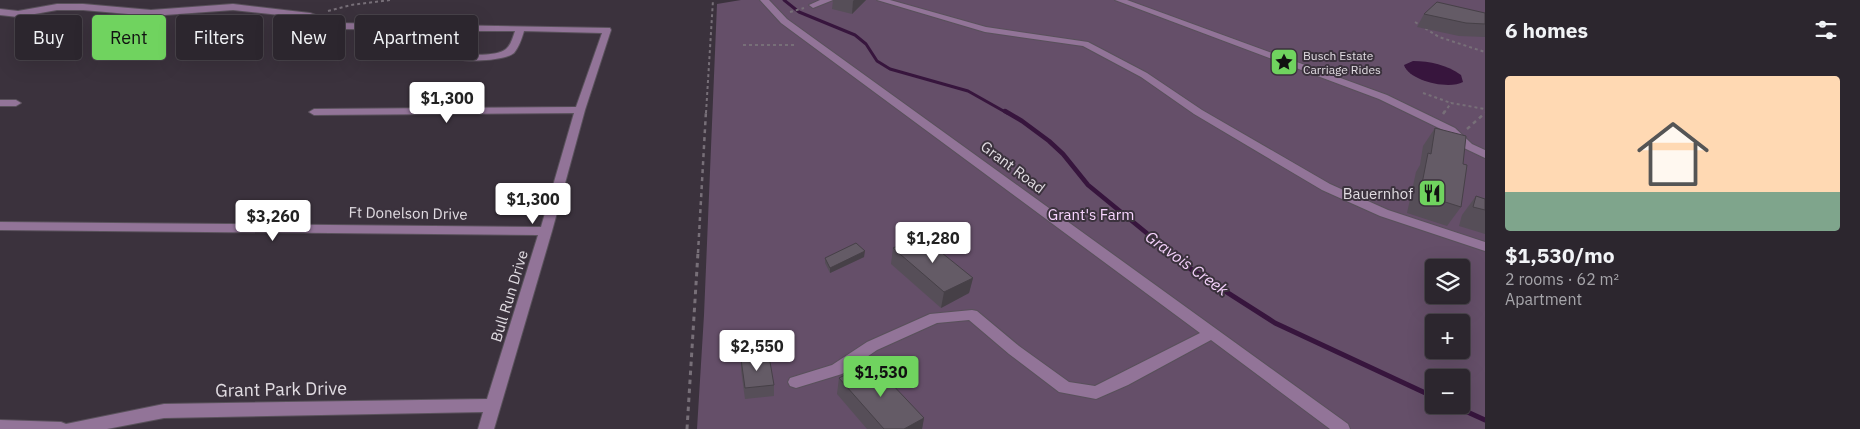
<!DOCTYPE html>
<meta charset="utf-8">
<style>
body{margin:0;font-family:"IBM Plex Sans",sans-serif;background:#38323a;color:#f1f3f6;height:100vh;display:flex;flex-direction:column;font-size:19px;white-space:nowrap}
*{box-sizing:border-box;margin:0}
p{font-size:16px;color:#a6a5aa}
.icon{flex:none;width:28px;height:28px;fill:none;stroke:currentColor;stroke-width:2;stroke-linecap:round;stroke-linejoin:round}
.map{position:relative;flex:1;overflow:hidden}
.details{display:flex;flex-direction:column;background:#2c262e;width:375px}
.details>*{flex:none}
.guide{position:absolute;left:15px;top:15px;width:475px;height:45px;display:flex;gap:10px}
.controls{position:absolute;left:1425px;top:259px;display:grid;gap:10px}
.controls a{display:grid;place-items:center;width:45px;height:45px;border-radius:5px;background:#2c262e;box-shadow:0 5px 20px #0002,0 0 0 1px #48434a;font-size:25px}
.price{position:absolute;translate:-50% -42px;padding:0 11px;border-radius:5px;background:#fff;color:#222;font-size:16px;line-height:32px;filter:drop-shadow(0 1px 2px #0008)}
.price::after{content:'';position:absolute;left:50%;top:30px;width:15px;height:11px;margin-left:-8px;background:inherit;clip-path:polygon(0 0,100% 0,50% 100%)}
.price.current{background:#70d35f;color:#111}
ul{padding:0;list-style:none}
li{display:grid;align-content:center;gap:10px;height:265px;padding:0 20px}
li span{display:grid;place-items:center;height:155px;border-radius:5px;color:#555}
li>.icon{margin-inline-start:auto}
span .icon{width:90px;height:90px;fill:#fffc;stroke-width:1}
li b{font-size:21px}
h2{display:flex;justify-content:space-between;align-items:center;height:60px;padding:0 20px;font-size:21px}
.chip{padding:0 18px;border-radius:5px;background:#2c262e;box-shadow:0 5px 20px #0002,0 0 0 1px #48434a;font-size:18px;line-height:45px}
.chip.current{background:#70d35f;color:#111}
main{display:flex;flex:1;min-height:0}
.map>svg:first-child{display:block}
.green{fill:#654f69;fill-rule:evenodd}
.water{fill:#37153d}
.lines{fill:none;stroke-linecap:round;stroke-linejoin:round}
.stream-far2{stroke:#37153d;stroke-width:3}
.stream-far1{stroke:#37153d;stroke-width:4.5}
.stream{stroke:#37153d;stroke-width:5}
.minor-casing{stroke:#59515b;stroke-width:2}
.path-far2{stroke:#776f78;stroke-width:2;stroke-dasharray:3 3;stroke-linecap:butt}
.path-far1{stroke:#776f78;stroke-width:2.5;stroke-dasharray:4 4;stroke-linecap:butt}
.path{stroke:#776f78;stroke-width:3;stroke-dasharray:4.5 4.5;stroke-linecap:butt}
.minor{fill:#927498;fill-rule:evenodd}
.wall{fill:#564e58}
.shaded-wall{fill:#464047}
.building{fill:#645b66;stroke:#464047}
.labels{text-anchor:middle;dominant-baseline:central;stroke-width:4;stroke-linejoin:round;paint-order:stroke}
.far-poi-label{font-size:12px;fill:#e1dce2;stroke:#3b323d;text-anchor:start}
.street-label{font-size:15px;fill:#e1dce2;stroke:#3b323d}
.poi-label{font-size:15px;fill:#e1dce2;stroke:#3b323d;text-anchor:end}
.park-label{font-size:15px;fill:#f8d5ff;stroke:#3b323d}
.water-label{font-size:16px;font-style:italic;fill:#f5d2fc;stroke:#3b323d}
.near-street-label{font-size:18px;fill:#e1dce2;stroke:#3b323d}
</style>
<main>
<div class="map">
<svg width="1485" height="429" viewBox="0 0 1485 429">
<rect width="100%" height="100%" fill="#3b323d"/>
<path class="green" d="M741 0H1485V429H697L704 315 717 4ZM1434 268H1461V295H1434ZM1434 322H1461V350H1434ZM1434 378H1461V405H1434Z"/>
<path class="water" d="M1413 61C1430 61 1447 65 1461 75L1463 82C1449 90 1409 81 1404 65Z"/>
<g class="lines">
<path class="stream-far2" d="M784 0 799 12 855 35 866 44 877 61 890 69 968 91 1007 113"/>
<path class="stream-far1" d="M1005 111 1022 121 1049 141 1063 154 1088 185 1171 253"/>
<g class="stream">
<path d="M1170 252 1192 270 1275 323 1434 397"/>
<path d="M1452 405 1485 420"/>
</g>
<g class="minor-casing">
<g id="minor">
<path d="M760 0H769L787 19 1348 424 1350 429H1330L1211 340 1128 385 1096 399 1059 392 1009 354 969 320 937 323 877 350 842 374 796 388 790 386 788 382 790 378 832 365 867 342 930 314 972 310 977 311 1019 346 1069 382 1095 386 1200 333 781 23Z"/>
<path d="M820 0H833L813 8 809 5Z"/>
<path d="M877 0H890L986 27 1088 42 1147 73 1202 110 1330 184 1388 210 1485 242V251L1380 216 1322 190 1194 114 1141 77 1083 46 985 32Z"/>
<path d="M1115 0H1127L1387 95 1455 128 1472 144 1485 150V158L1464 148 1447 132 1379 99Z"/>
<path d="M57 4H83L151 10 233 4 310 13 337 23 610 28 611 30 585 110 552 231 494 429H478L483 412 164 418 107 429H0V420L61 422 66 424 164 404 487 399 538 235 0 230V222L541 227 574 113 314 115 309 112 314 109 576 107 602 33 524 31C522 38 519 47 514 53 503 62 454 64 445 53L459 30 336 29 308 18 233 10 151 16 83 10H57L18 17 0 15V9L18 11ZM468 31H515C513 37 511 45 506 49 497 57 467 55 455 53Z"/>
<path d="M0 100H16L21 103 16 106H0Z"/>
</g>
</g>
<g class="path-far2">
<path d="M328 11 351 5 390 0"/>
<path d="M790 12 804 8"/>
<path d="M1415 22 1439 37 1485 52"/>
<path d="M743 45H797"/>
<path d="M1423 93 1451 103"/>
<path d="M706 113 713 0"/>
<path d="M1444 113 1451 103 1485 109"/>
</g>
<g class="path-far1">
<path d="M1443 114 1445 111"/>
<path d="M1467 129 1485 113"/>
<path d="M698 253 706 111"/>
</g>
<path class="path" d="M687 429 698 252"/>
<use href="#minor" class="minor"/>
</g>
<g class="wall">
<path d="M833 0H866L852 14 832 9Z"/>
<path d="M1485 13V37L1459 36 1417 27 1424 14Z"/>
<path d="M1435 128 1463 164 1461 207 1447 226 1407 213 1416 172 1420 165 1423 146Z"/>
<path d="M1476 196 1485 199V234L1459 226 1462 215Z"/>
<path d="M893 248 973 278 969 293 941 308 891 264Z"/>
<path d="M864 257 830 273 825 263V258Z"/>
<path d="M741 359 774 385V396L745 399 741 370Z"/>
<path d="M839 378 924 418 922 429H867L837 394Z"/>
</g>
<g class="shaded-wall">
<path d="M854 0H866L852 14 853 1Z"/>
<path d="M865 251 864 257 830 273V268Z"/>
<path d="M973 278 969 293 941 308 944 292Z"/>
<path d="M924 418 922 429H904Z"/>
</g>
<g class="building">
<path d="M1437 2 1485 13V24L1466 23 1424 14Z"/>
<path d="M1435 128 1466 136 1463 164 1467 165 1461 207 1420 194 1428 153 1431 154Z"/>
<path d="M1476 196 1485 199V210L1473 207Z"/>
<path d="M921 236 973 278 944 292 893 248Z"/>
<path d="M856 243 865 251 830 268 825 258Z"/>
<path d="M769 356 774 385 745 388 741 359Z"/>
<path d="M871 362 924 418 904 429H884L839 378Z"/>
</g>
<defs>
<g id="sight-square" transform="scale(1.4375)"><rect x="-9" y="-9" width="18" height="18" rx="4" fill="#70d35f" stroke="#3b323d"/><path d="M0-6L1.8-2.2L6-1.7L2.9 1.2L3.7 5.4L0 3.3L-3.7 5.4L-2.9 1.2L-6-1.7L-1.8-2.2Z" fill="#111"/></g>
<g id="restaurant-square" transform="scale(1.4375)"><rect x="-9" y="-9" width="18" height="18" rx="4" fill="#70d35f" stroke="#3b323d"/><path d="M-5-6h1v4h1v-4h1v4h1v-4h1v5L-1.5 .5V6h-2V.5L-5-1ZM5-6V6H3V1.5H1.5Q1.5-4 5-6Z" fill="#111"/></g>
</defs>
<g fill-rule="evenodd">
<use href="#sight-square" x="1284" y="62"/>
<use href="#restaurant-square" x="1432" y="193"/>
</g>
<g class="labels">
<g class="far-poi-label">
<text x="1303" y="55">Busch Estate<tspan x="1303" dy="14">Carriage Rides</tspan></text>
</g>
<g class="street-label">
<text transform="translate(1013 167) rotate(37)">Grant Road</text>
<text transform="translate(408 213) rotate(1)">Ft Donelson Drive</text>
<text transform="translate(509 296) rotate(-73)">Bull Run Drive</text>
</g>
<g class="poi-label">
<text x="1413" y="193">Bauernhof</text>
</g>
<g class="park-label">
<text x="1091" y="214">Grant's Farm</text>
</g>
<g class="water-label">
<text transform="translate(1187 263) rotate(36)">Gravois Creek</text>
</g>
<g class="near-street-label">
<text transform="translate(281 389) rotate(-1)">Grant Park Drive</text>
</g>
</g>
</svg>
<div class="controls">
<a><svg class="icon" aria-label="layers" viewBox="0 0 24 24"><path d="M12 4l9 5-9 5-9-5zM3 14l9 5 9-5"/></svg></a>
<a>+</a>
<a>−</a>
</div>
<b class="price" style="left:447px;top:124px">$1,300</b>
<b class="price" style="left:533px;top:225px">$1,300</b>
<b class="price" style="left:273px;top:242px">$3,260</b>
<b class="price" style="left:933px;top:264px">$1,280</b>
<b class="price" style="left:757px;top:372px">$2,550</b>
<b class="price current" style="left:881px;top:398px">$1,530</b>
<div class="guide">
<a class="chip">Buy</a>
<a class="chip current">Rent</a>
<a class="chip">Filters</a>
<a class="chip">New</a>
<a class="chip">Apartment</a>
</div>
</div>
<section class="details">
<h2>6 homes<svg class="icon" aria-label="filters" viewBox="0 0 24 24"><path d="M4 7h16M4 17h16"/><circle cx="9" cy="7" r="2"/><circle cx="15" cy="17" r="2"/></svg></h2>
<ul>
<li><span style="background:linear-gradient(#ffd9b3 75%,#7fa58c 0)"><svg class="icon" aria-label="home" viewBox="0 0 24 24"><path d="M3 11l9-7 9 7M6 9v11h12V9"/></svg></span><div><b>$1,530/mo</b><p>2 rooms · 62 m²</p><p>Apartment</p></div></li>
</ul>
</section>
</main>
